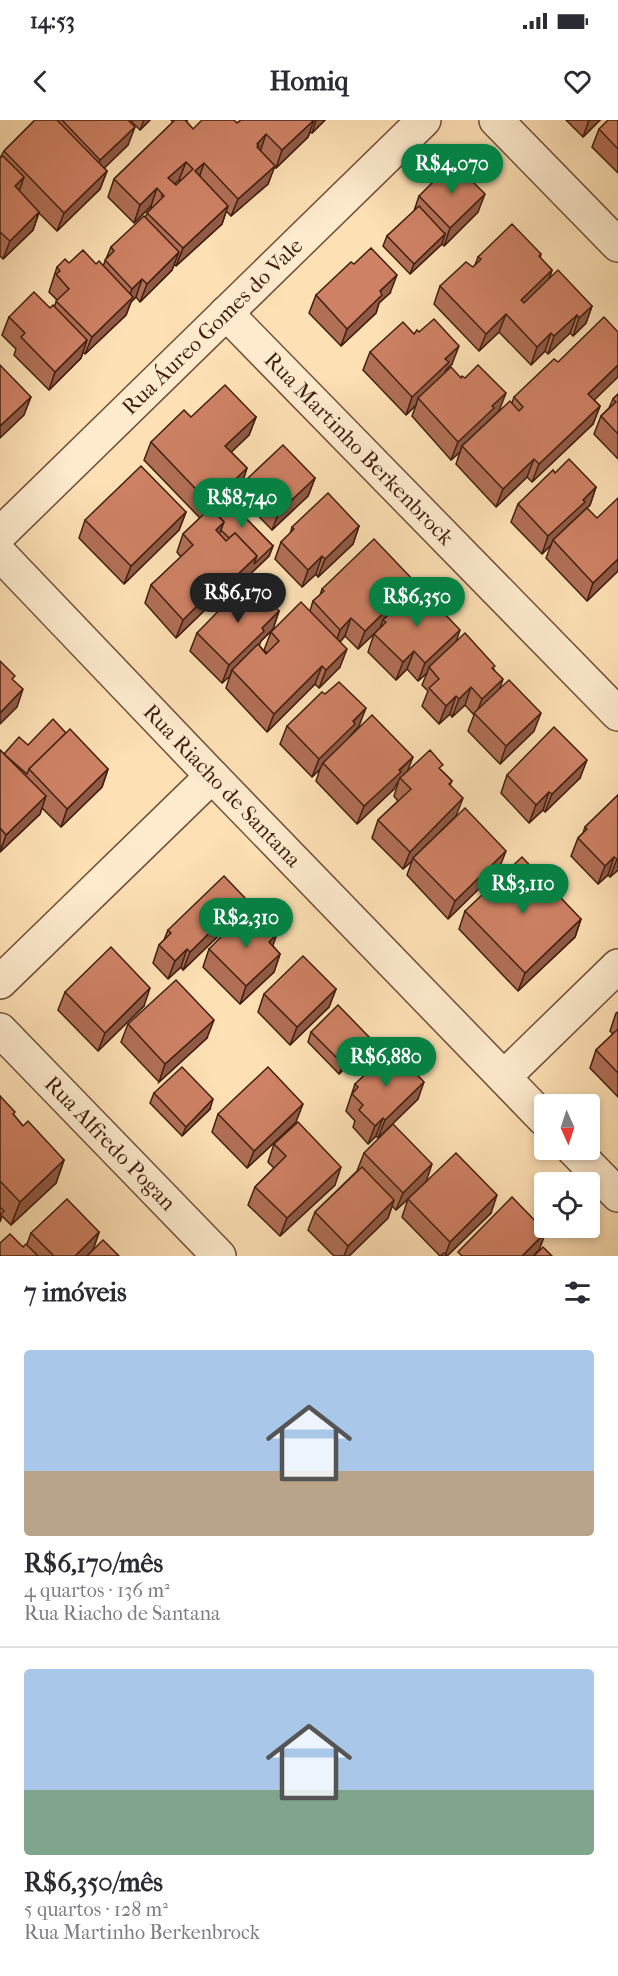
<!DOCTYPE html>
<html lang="pt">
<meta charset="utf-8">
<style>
body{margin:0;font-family:"IM FELL French Canon",serif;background:#f2f2f3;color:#2b2b33;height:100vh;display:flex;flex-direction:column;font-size:22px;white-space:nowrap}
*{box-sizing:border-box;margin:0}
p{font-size:20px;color:#7c7c81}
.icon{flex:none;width:33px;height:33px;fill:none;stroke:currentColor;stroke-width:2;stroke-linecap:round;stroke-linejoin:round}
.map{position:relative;height:1136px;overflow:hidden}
.side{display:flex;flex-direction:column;background:#fff;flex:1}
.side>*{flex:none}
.needle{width:39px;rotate:177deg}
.buttons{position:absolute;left:534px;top:974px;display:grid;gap:12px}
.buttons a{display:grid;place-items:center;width:66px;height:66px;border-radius:6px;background:#fff;box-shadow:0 3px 9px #0003;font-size:30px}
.price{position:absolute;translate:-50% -51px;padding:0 14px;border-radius:21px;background:#0b8043;color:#fff;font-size:20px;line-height:39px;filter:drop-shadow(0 2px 3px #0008)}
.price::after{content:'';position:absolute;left:50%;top:36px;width:18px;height:14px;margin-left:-9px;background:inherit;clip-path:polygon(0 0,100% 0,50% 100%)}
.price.selected{background:#222;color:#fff}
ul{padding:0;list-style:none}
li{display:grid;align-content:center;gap:12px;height:318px;padding:0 24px}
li+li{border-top:2px solid #e1e1e2}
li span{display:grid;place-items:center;height:186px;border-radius:6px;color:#555}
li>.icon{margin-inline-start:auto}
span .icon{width:108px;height:108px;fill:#fffc;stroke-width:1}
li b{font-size:26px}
h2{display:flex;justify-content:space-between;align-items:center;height:72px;padding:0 24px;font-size:26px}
.status{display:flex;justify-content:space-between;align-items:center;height:42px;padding:0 30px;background:#fff;direction:ltr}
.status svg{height:16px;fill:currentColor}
header{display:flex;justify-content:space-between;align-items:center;height:78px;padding:0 24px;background:#fff;font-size:27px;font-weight:700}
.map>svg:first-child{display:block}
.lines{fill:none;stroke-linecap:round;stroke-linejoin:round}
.minor-casing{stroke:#704f39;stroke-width:36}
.minor{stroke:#feebce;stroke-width:33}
.wall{fill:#b16f56;stroke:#411f10;stroke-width:1.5;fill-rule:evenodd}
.shaded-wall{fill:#905a46;stroke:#411f10;stroke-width:1.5}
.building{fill:#ce8164;stroke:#411f10;stroke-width:1.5;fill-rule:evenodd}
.labels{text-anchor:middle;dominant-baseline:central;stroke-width:6;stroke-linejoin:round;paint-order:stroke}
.street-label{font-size:22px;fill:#411f10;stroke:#feebce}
</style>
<div class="status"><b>14:53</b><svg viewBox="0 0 49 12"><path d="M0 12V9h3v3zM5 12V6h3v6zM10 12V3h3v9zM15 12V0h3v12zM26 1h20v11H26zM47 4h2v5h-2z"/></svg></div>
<header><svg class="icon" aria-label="back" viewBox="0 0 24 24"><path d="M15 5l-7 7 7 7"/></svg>Homiq<svg class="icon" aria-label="heart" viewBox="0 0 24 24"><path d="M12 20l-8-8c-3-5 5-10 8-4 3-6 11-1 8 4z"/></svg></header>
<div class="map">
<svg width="618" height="1136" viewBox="0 0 618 1136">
<rect width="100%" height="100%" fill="#fde0b4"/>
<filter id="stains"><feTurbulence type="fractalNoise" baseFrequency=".00333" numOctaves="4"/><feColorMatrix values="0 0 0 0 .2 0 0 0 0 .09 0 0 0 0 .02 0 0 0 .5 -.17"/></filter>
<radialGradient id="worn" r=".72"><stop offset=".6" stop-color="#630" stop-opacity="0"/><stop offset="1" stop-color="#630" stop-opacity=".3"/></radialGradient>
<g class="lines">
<g class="minor-casing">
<g id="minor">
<path d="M496 0 618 125"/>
<path id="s1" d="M226 193 618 594"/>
<path id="s2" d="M0 414 424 0"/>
<path id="s3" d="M0 434 212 656 544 999"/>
<path d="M0 862 212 656"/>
<path id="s4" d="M0 910 219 1136"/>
<path d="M504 957 618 846"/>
<path d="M573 1029 618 1075"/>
</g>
</g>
<use href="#minor" class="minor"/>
</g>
<g class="wall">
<path d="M35 0H128V25L104 48 107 51 100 69 57 111 39 93 33 110 3 139 0 136V38L4 31Z"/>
<path d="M130 0H150L140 10Z"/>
<path d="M171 0H188L186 1 193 9 237 3 241 0H325L312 13 310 12 308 17 276 48 274 47 268 64 231 96 226 91 222 104 176 146 174 144 172 150 140 182 136 177 131 182 126 195 85 234 83 232 81 238 49 270 14 235 16 229 2 215 9 197 54 187 57 180 49 172 57 147 69 143 96 144 103 146 111 127 145 98 147 93 152 88 151 86 134 103 108 77 114 59 173 2ZM179 60 181 61 176 65 174 64Z"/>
<path d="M566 0H600L583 17Z"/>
<path d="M618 0V53L592 27 599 9Z"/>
<path d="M419 76 478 92 444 126 442 124 410 154 383 126 387 116 414 91Z"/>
<path d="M541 134 540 138 552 150 549 160 592 186 586 203 573 216 570 213 548 234 545 231 531 245 499 212 479 231 434 184 440 166 473 147 475 145 478 137Z"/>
<path d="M390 173 379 183 376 193 341 226 309 193 316 175Z"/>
<path d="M414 214 452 244 446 250 445 252 461 258 499 291 512 283 514 277 594 280 600 286 593 304 532 362 527 357 496 387 456 344 460 332 451 340 412 296 416 285 406 295 363 250 370 232Z"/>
<path d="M618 274V339L594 314 601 296 609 288 613 279Z"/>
<path d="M191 297H256L249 315 231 332 247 348 241 366 227 379 273 426 269 436 212 491 208 487 176 518 145 483 151 465 181 437 177 432 183 414 200 398 144 340 151 322Z"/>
<path d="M555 353 596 367 590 385 580 394 618 451 587 481 546 438 551 425 542 434 511 402 518 384Z"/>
<path d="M315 358 308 376 272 410 240 377 247 359Z"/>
<path d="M186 392 179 410 124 464 79 418 85 400Z"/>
<path d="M359 406 353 424 318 457 316 454 302 467 275 439 281 422 290 414 292 407Z"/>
<path d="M415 462 412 472 456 521 494 549 500 568 534 611 500 644 468 611 474 595 465 585 452 597 450 594 439 604 422 586 428 571 422 565 427 553 418 561 407 549 396 560 368 532 374 514 358 529 345 516 340 522V547L319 568 315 564 267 612 226 568 230 556 222 563 190 531 197 513 235 480 279 491 273 509 261 521 259 525 266 534 267 533 264 530 271 512 310 491 313 481 320 475 322 469Z"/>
<path d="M287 606H359L351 616 408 651 441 650 452 661 450 665 456 696 499 749 448 799 407 755 412 741 403 749 372 718 378 700 398 681 394 676 398 663 395 665 394 669 357 704 316 661 320 649 312 657 280 624Z"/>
<path d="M66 613 108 649 102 667 61 707 42 688 40 694 0 732V630L4 634 28 625Z"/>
<path d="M507 655 580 658 545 692 543 690 529 703 501 673Z"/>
<path d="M618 675V750L610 757 608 755 598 764 571 736 578 718 583 713 585 707Z"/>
<path d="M465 791 581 799 575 817 518 871 459 809Z"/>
<path d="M239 796 183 850 181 847 168 859 153 843 159 825 164 820 168 810Z"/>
<path d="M273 826 280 834 274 852 240 884 203 847 209 829Z"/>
<path d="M336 869 329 887 290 925 258 892 264 874Z"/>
<path d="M65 872 144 886 98 931 58 890Z"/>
<path d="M618 892V977L590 948 596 930 613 914 610 911 616 893Z"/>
<path d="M128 904 207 918 159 962 121 922Z"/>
<path d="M311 912 366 928 339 954 308 922Z"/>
<path d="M355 964 418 979 378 1018 376 1016 368 1024 353 1007 355 1001 346 991Z"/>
<path d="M154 973 210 989 182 1016 150 983Z"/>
<path d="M0 976 14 995 23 1006 64 1040 56 1063 11 1105 2 1096 0 1102Z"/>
<path d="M218 994 296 1002 247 1048 212 1012Z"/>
<path d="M274 1024 335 1065 280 1116 248 1085 255 1067 274 1048 268 1042Z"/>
<path d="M364 1033 426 1062 491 1093 447 1136H440L402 1097 408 1079 396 1090 392 1086 388 1098 349 1136H334L308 1110 315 1092 357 1051Z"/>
<path d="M99 1112 93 1130 119 1136H0L23 1127 27 1124 31 1113Z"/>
</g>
<g class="shaded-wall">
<path d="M144 0H150L140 10Z"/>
<path d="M314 0 308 17 276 48 282 30Z"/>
<path d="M316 0H325L312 13Z"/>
<path d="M589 0H600L583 17Z"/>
<path d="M135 7 128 25 94 58 100 40Z"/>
<path d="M266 14 260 32 250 45 257 24Z"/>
<path d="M186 42 179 60 162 75 168 58Z"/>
<path d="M204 43 198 61 195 51Z"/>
<path d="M275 46 268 64 231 96 238 79Z"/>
<path d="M107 51 100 69 57 111 64 93Z"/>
<path d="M24 57 18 75 15 66Z"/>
<path d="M157 68 151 86 134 103 140 85Z"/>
<path d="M485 74 478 92 444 126 450 108Z"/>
<path d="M228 86 222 104 176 146 183 128Z"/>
<path d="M39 92 33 110 3 139 10 121Z"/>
<path d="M445 114 442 124 410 154 414 144Z"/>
<path d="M179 132 172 150 140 182 147 164Z"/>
<path d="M552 150 546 168 515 198 521 180Z"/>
<path d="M397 155 390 173 379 183 376 193 341 226 347 209 380 171Z"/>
<path d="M142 159 136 177 131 182 126 195 85 234 92 217 127 182 132 169Z"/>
<path d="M592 186 586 203 573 216 579 198Z"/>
<path d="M506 194 499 212 479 231 486 214Z"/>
<path d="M577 195 570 213 548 234 554 216Z"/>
<path d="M551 213 545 231 531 245 537 227Z"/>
<path d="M87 220 81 238 49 270 55 252Z"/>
<path d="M459 226 452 244 446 250 442 260 418 278 416 285 406 295 412 277 445 239Z"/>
<path d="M618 245V257L582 292 588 274Z"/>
<path d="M506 273 499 291 462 326 460 332 451 340 458 322 492 286Z"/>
<path d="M31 277 24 295 0 318V306Z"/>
<path d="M600 286 593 304 532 362 539 344Z"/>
<path d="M256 297 249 315 219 344 225 326Z"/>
<path d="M534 339 527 357 496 387 503 369Z"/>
<path d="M247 348 241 366 204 402 210 384Z"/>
<path d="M315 358 308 376 272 410 279 392Z"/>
<path d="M596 367 590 385 553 420 551 425 542 434 548 416Z"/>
<path d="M186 392 179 410 124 464 131 446Z"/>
<path d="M224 402 217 420 216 410Z"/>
<path d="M359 406 353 424 318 457 325 439Z"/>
<path d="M273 426 269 436 212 491 218 473 257 436Z"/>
<path d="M322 436 316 454 302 467 308 450Z"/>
<path d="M618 439V451L587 481 593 463Z"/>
<path d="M415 462 409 480 383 500 380 508 358 529 365 511Z"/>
<path d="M214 469 208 487 176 518 183 500Z"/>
<path d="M279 491 273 509 261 521 258 528 232 550 230 556 222 563 229 545 262 508Z"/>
<path d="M351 498 345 516 334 528 340 510Z"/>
<path d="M460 510 454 528 429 547 427 553 418 561 425 543Z"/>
<path d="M347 529 340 547 319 568 326 550Z"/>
<path d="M414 531 407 549 396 560 403 542Z"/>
<path d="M322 546 315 564 267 612 274 594Z"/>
<path d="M503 559 497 577 476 595 482 579Z"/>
<path d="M471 567 465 585 452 597 459 579Z"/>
<path d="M23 569 17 587 0 604V593Z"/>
<path d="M456 576 450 594 439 604 446 586Z"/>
<path d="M366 588 359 606 351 615 348 622 323 643 320 649 312 657 319 639Z"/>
<path d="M541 593 534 611 500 644 506 626Z"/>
<path d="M413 637 406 655 400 658 394 669 357 704 364 686Z"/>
<path d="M587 640 580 658 545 692 552 674Z"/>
<path d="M108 649 102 667 61 707 67 689Z"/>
<path d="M549 672 543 690 529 703 536 685Z"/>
<path d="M46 676 40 694 0 732 6 715Z"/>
<path d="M463 678 456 696 413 738 412 741 403 749 410 732Z"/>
<path d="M506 731 499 749 448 799 455 781Z"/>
<path d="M614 737 608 755 598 764 605 746Z"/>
<path d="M618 738V750L610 757 617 739Z"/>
<path d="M245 778 239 796 183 850 190 832Z"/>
<path d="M581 799 575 817 518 871 525 853Z"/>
<path d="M277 814 271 831 269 822Z"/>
<path d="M187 829 181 847 168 859 175 841Z"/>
<path d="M280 834 274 852 240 884 246 866Z"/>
<path d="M150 868 144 886 98 931 105 913Z"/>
<path d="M336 869 329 887 290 925 297 907Z"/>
<path d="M214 900 207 918 159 962 165 944Z"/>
<path d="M370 918 366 928 339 954 343 944Z"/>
<path d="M424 962 418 979 378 1018 385 1000Z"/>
<path d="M213 979 210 989 182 1016 186 1007Z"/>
<path d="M303 984 296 1002 247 1048 254 1031Z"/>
<path d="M383 998 376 1016 368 1024 375 1006Z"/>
<path d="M64 1040 56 1063 11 1105 20 1082Z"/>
<path d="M432 1044 426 1062 396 1090 403 1073Z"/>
<path d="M341 1047 335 1065 280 1116 287 1098Z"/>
<path d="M497 1075 491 1093 447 1136H445L450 1122Z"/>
<path d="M394 1080 388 1098 349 1136H344L348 1126Z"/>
<path d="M99 1112 93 1130 87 1136H75Z"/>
<path d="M546 1112 539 1130 533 1136H522Z"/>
</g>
<g class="building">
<path d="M35 0H57L107 51 64 93 4 31Z"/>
<path d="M62 0H128L135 7 100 40Z"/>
<path d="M175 0H185L193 9 202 0H234L237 3 241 0H314L282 30 266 14 257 24 259 26 257 27 275 46 238 79 204 43 195 51 228 86 183 128 147 93 164 76 157 68 140 85 114 59ZM186 42 193 49 176 65 168 58Z"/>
<path d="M608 0H618V29L599 9Z"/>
<path d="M3 36 24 57 15 66 39 92 10 121 0 112V38Z"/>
<path d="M453 42 485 74 450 108 419 76Z"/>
<path d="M419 86 445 114 414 144 387 116Z"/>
<path d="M144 96 179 132 147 164 142 159 132 169 105 140 114 131 111 127Z"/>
<path d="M512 104 541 134 539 136 552 150 521 180 524 183 558 150 592 186 579 198 577 195 554 216 551 213 537 227 506 194 486 214 440 166 466 142 473 147 481 139 478 137Z"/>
<path d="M371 128 397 155 380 171 382 175 347 209 316 175 351 142 354 144Z"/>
<path d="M83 130 96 144 99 141 133 177 92 217 56 181 69 169 56 154 60 151 57 147 65 139 69 143Z"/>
<path d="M34 172 50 188 53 185 87 220 55 252 21 217 25 213 9 197Z"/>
<path d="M604 197 618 212V245L588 274 600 286 539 344 534 339 503 369 462 326 510 281 519 291 523 287 514 277 554 239 558 242Z"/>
<path d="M434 199 459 226 445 239 449 242 412 277 370 232 403 202 414 214 417 210 419 212Z"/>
<path d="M0 245 31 277 0 306Z"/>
<path d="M478 245 506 273 492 286 494 288 458 322 418 278 451 247 461 258 462 256 465 258Z"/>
<path d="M225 265 256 297 225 326 247 348 210 384 151 322 184 290 191 297Z"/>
<path d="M618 274V314L601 296 616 282 613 279Z"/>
<path d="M283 325 315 358 279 392 247 359Z"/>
<path d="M569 339 596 367 583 380 585 382 548 416 518 384 553 350 555 353Z"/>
<path d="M141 346 186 392 131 446 85 400Z"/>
<path d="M328 373 359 406 325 439 322 436 308 450 281 422 294 409 292 407Z"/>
<path d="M226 378 273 426 254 444 257 436 235 413 229 418 221 410 224 402 213 391Z"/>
<path d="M618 378V439L593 463 553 420 587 388 597 398Z"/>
<path d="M210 388 224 402 216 410 226 421 235 413 257 436 218 473 214 469 183 500 151 465 193 425 183 414Z"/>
<path d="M374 419 415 462 365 511 351 498 340 510 313 481 324 471 322 469Z"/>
<path d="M252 463 279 491 262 508 264 511 229 545 197 513 232 477 235 480Z"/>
<path d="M418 466 460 510 425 543 414 531 403 542 374 514 386 502 383 500Z"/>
<path d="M301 482 347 529 326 550 322 546 274 594 232 550 258 524 266 534 279 521 271 512Z"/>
<path d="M465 513 495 546 492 548 503 559 482 579 471 567 459 579 456 576 446 586 429 568 439 559 429 547Z"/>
<path d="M0 541 15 556 12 559 23 569 0 593Z"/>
<path d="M509 560 541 593 506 626 474 593Z"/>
<path d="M339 562 366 588 353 601 355 604 319 639 287 606 322 572 325 574Z"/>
<path d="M372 595 413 637 399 650 401 652 364 686 323 643Z"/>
<path d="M53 599 66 613 29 649 27 654 4 634 19 617 28 625Z"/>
<path d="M554 607 587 640 552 674 549 672 536 685 507 655Z"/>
<path d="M70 609 108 649 67 689 29 649Z"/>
<path d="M0 630 46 676 6 715 0 708Z"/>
<path d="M430 630 443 645 439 648 452 661 449 664 463 678 410 732 378 700 411 669 400 658Z"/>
<path d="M618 675V738L617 739 614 737 605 746 578 718 587 709 585 707Z"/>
<path d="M465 688 506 731 455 781 413 738Z"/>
<path d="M522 737 581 799 525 853 465 791Z"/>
<path d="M224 756 245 778 190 832 187 829 175 841 159 825 171 813 168 810Z"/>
<path d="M243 795 255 807 263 799 277 814 269 822 280 834 246 866 209 829Z"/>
<path d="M111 827 150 868 105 913 65 872Z"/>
<path d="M303 836 336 869 297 907 264 874Z"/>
<path d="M176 860 214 900 165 944 128 904Z"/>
<path d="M338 885 370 918 343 944 311 912Z"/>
<path d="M618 909V953L596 930Z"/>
<path d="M392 929 424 962 385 1000 383 998 375 1006 359 990 363 985 352 974 358 967 355 964Z"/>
<path d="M182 947 213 979 186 1007 154 973Z"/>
<path d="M268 947 303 984 254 1031 218 994Z"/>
<path d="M0 976 15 992 13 994 23 1006 28 1001 64 1040 20 1082 0 1061Z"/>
<path d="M298 1002 341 1047 287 1098 255 1067 286 1036 274 1024Z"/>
<path d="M393 1004 432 1044 403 1073 364 1033Z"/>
<path d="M456 1033 497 1075 450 1122 408 1079Z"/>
<path d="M362 1047 394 1080 348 1126 315 1092Z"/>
<path d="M512 1077 546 1112 522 1136H462L458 1132Z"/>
<path d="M67 1079 99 1112 75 1136H54L31 1113Z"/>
<path d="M0 1087 4 1091 0 1095Z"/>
<path d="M10 1114 23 1127 26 1124 38 1136H0V1123Z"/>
<path d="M103 1120 119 1136H87Z"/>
<path d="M543 1127 552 1136H534Z"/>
<path d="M444 1133 447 1136H440Z"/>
</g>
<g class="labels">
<g class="street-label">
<text stroke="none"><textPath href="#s2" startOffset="297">Rua Áureo Gomes do Vale</textPath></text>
<text stroke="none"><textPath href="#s1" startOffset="190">Rua Martinho Berkenbrock</textPath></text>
<text stroke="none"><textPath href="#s3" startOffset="321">Rua Riacho de Santana</textPath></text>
<text stroke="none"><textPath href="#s4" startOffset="158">Rua Alfredo Pogan</textPath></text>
</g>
</g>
<rect width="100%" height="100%" filter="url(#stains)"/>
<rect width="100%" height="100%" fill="url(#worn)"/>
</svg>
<div class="buttons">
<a><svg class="needle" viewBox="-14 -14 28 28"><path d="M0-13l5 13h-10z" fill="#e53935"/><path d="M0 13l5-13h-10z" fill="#7c7c81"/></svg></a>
<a><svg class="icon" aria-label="locate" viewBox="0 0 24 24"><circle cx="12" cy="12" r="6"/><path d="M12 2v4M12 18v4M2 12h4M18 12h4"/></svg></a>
</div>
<b class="price" style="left:452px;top:75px">R$4,070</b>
<b class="price" style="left:242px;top:409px">R$8,740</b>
<b class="price selected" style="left:238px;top:504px">R$6,170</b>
<b class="price" style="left:417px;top:508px">R$6,350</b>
<b class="price" style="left:523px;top:795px">R$3,110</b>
<b class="price" style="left:246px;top:829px">R$2,310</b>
<b class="price" style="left:386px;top:968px">R$6,880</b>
</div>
<section class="side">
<h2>7 imóveis<svg class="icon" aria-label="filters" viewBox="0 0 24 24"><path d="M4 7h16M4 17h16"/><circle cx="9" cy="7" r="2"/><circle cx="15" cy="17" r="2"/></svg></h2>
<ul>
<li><span style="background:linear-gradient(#a9c7e8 65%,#b9a48a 0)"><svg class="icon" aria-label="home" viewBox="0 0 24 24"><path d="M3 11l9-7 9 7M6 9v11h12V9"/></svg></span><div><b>R$6,170/mês</b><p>4 quartos · 136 m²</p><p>Rua Riacho de Santana</p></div></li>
<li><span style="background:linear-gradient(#a9c7e8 65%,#7fa58c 0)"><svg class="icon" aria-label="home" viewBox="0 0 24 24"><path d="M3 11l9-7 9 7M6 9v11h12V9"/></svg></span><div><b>R$6,350/mês</b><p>5 quartos · 128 m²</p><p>Rua Martinho Berkenbrock</p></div></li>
</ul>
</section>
